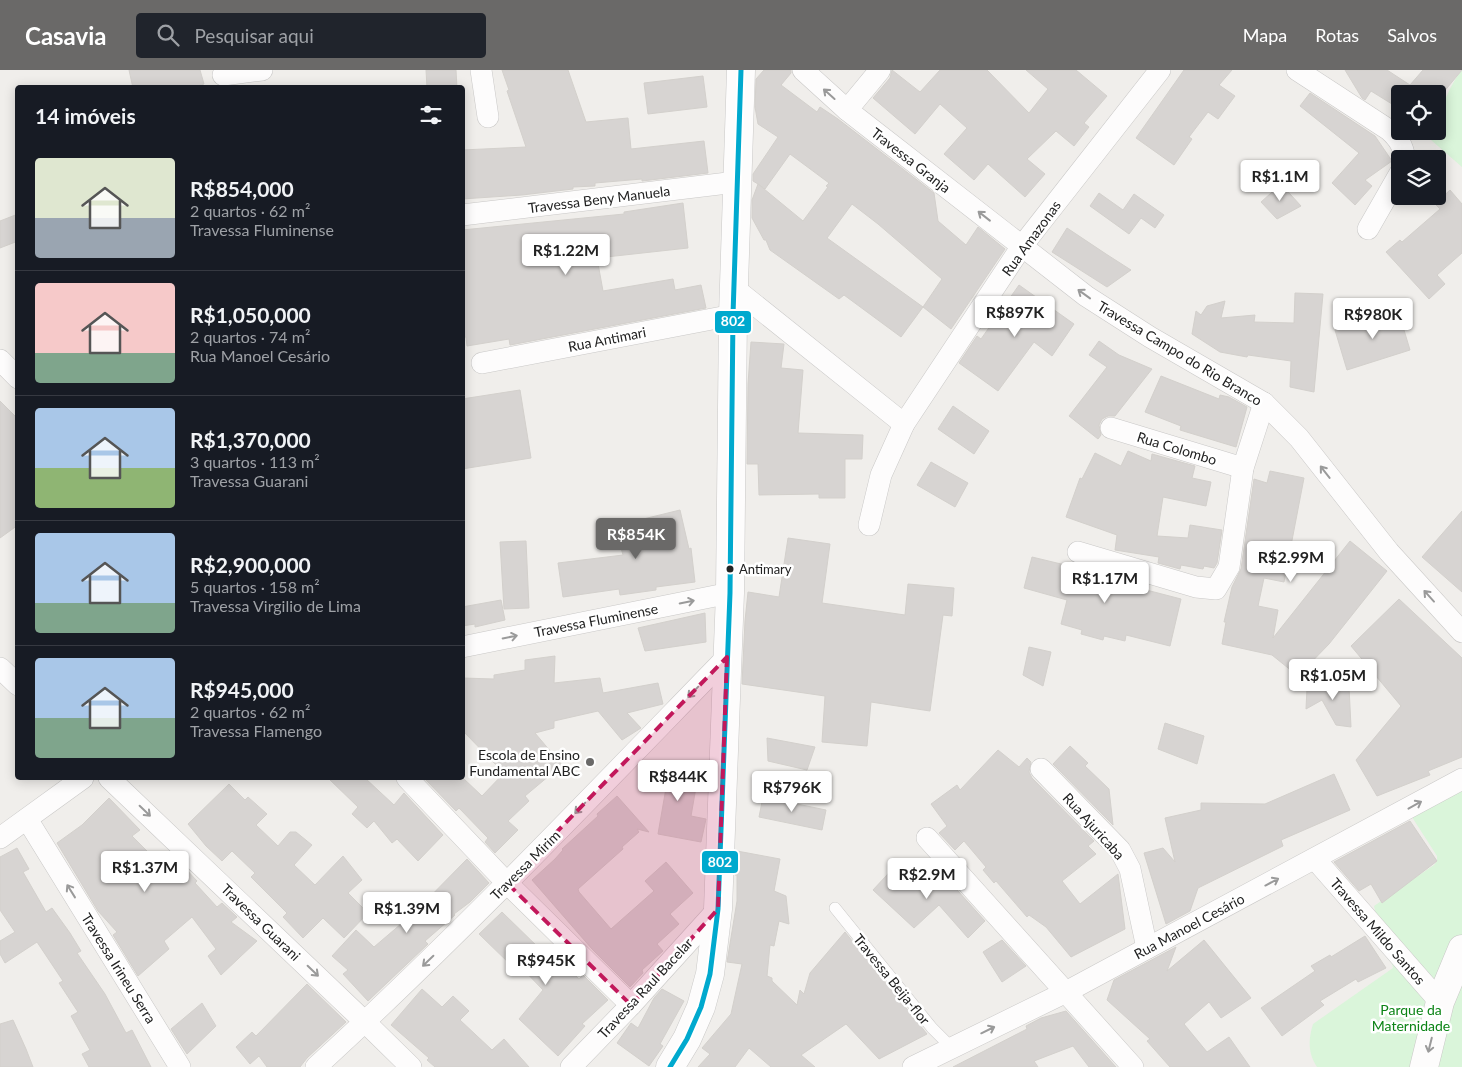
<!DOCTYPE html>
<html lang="pt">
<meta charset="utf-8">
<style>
body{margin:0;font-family:Lato,sans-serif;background:#20242c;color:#f1f3f6;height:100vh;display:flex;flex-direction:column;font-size:19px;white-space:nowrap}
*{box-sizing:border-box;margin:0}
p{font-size:16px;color:#9ea1a6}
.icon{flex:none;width:28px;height:28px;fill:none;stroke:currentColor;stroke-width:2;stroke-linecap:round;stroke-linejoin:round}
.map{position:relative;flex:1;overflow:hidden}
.panel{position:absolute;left:15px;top:15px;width:450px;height:695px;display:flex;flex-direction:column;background:#171b24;border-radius:5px;box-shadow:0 2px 12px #0003}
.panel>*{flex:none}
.controls{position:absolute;left:1391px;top:15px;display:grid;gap:10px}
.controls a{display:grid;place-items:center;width:55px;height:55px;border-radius:5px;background:#171b24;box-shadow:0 2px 12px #0003;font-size:25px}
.price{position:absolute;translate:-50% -42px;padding:0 11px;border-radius:5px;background:#fff;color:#222;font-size:16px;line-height:32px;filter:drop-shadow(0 1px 2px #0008)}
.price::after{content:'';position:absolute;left:50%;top:30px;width:15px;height:11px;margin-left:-8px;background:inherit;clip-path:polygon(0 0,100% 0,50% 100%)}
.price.current{background:#6a6968;color:#fff}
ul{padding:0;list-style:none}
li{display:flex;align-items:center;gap:15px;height:125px;padding:0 20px}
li+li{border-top:1px solid #363941}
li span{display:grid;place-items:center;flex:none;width:140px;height:100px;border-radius:5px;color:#555}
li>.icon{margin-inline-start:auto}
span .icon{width:60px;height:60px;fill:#fffc;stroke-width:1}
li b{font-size:21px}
h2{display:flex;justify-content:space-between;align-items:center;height:60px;padding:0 20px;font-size:21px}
header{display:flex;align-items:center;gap:30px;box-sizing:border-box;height:70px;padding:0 25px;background:#6a6968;color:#fff}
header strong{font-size:24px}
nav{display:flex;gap:28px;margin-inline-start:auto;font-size:18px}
.search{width:350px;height:45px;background:#20242c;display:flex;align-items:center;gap:12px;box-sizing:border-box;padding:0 18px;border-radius:5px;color:#9ea1a6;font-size:19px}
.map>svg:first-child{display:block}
.park{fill:#daf5da}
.building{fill:#d7d4d2;stroke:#d3d0cc;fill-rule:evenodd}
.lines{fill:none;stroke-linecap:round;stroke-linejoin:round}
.service-casing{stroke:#c9c8c7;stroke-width:12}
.minor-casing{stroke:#c9c8c7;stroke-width:22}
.tertiary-casing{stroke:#c9c8c7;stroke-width:29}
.service{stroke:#fdfcfc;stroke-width:11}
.minor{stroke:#fdfcfc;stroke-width:21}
.tertiary{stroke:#fdfcfc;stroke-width:28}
.bus-1-casing{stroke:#fff;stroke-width:9}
.bus-1{stroke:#00a9ce;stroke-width:5}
.oneway{stroke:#9a9a9a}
.marked{fill:#c2185b;fill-opacity:0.2;stroke:#c2185b;stroke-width:4;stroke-dasharray:10 6;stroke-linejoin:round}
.bus-dot{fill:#222;stroke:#fff;stroke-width:2}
.poi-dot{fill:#6a6968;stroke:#fff;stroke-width:2}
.labels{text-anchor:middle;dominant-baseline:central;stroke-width:5;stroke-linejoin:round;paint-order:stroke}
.bus-label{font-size:13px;fill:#222;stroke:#fff;text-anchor:start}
.street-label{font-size:14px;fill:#222;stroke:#fff}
.poi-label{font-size:14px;fill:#222;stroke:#fff;text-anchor:end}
.park-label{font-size:14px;fill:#0c8416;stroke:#fff}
.line-badge{stroke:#fff;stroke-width:2}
.badge-label{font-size:14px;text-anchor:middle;font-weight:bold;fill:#fff}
</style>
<header>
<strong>Casavia</strong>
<div class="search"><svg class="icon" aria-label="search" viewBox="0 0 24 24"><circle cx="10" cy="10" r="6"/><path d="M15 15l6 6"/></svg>Pesquisar aqui</div>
<nav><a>Mapa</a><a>Rotas</a><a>Salvos</a></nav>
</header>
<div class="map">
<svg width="1462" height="997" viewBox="0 0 1462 997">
<rect width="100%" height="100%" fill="#f0eeeb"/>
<g class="park">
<path d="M1462 0V97L1431 70 1432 61H1438C1438 43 1450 14 1462 0Z"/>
<path d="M1462 715V997H1317C1308 983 1308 970 1313 954L1393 898 1392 894 1385 885 1374 836 1434 795 1437 791V786L1412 747Z"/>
</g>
<g class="building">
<path d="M129 0H200L204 14 190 18H133Z"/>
<path d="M426 0H456L457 18H427Z"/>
<path d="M502 0H568L586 52 628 48 631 79 704 71 708 103 642 111V109L595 113V116L573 117V119L522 125 462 129V80L526 77 507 21 509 20Z"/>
<path d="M764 0H791V3L781 15 817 42 820 37 838 49 934 123 938 151 966 175 978 157 1005 179 951 259 923 237 901 267 844 225 839 229 770 180 766 170H764L752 148V130L758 114 753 111V104L778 67 758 54 755 37 756 9ZM790 84 829 113 826 116 828 117 803 151 758 114 765 119ZM852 134 878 154 942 209 923 237 827 168Z"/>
<path d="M892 0 920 22 940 0H987L1029 43 1048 19 1026 0H1076L1107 26 1084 53 1089 57 1074 76 1056 61 1027 89 1045 104 1025 127 988 94 974 110 944 84 967 58 940 34 915 64 873 28 890 8Z"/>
<path d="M1184 0H1232L1219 15 1235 26 1218 49 1208 42 1189 67 1192 69 1174 95 1136 68Z"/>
<path d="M1345 0H1387L1410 15 1423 0H1462L1442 24H1400V39L1371 21 1365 30 1362 28Z"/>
<path d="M703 6 707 37 648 44 644 13Z"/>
<path d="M1310 23 1375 66 1392 91 1365 110 1372 116 1355 135 1332 113 1359 83 1300 36Z"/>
<path d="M1281 114 1301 136 1277 149 1261 132Z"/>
<path d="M1450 120 1462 134V183L1437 205 1445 214 1429 229 1386 182 1400 170 1402 172 1440 139 1435 134Z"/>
<path d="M1099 123 1123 140 1134 124 1164 145 1155 158 1141 148 1129 164 1090 136Z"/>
<path d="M683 133 688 178 597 188 603 221 673 209 675 220 701 215 706 238 510 275 509 269 467 276 466 267H462V160L624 144V142Z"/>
<path d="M18 144V171L0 178V151Z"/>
<path d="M1067 158 1106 184 1131 200 1107 217 1052 182Z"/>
<path d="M1019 215 1074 254 1052 286 1034 272 998 321 959 293 977 266 981 269Z"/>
<path d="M1295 223 1323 224 1314 322 1290 317 1291 291 1248 285 1247 287 1220 282 1192 264 1196 241 1201 245 1207 236 1225 231 1221 248 1255 245 1254 252 1294 253Z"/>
<path d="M1398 240 1410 280 1347 300 1335 260Z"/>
<path d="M1099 271 1119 285 1152 299 1115 346H1108L1102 349 1099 355 1101 365 1098 369 1069 346 1107 297 1089 285Z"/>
<path d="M751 272 784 274 781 298 803 300 798 363 863 365 862 389H845V428H819V424L759 425 758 394H747L748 314Z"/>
<path d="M1161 306 1219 329 1220 325 1229 327 1247 337 1236 377 1180 360 1181 356 1145 342Z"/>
<path d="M520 320 531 388 462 399V329Z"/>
<path d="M0 331 18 349V455L0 468Z"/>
<path d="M953 336 989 361 974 384 938 359Z"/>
<path d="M1128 381 1151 391 1152 384 1195 396 1192 408 1211 412 1206 436 1163 427 1157 466 1188 468 1190 455 1222 460 1217 493 1214 498 1204 496 1203 499 1181 495 1180 499 1158 493 1159 487 1115 480 1117 465 1066 447 1080 408 1082 409 1095 383 1121 396Z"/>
<path d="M931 392 968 413 955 437 917 415Z"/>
<path d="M1270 401 1304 408 1284 512 1264 508 1258 536 1278 540 1273 568 1350 471 1387 501 1329 574 1298 606 1272 585 1222 574 1226 552H1224L1232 517 1241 499 1254 409 1267 413Z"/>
<path d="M680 440 689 479 691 478 695 512 656 517V520L620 525 619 519 563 527 558 493 623 485 615 456Z"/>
<path d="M1462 441V522L1422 487Z"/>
<path d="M788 468 830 474 822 533 905 545 908 514 954 518 952 546 943 545 930 641 871 632 867 676 822 672 825 626 742 614 745 551 748 522 779 527Z"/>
<path d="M526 471 529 538 504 539 500 472Z"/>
<path d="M1032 487 1086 500 1085 504 1181 529 1170 576 1126 565 1125 571 1104 566 1103 570 1081 564 1082 560 1061 554 1067 530 1024 518Z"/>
<path d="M1399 529 1462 588V687L1428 701 1430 705 1377 726 1356 690 1401 636 1351 576Z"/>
<path d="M501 530 505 550 475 557V554L462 556V537Z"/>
<path d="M705 543 706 572 645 581 638 558Z"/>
<path d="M1029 577 1051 582 1043 616 1023 605Z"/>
<path d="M555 586 554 613 600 608 603 623 658 613 663 634 627 643 641 658 622 670 598 641 554 651V658L535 663 562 695 525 726 529 731 508 751 518 760 495 783 485 772 488 768 459 738 456 741 424 708H463L482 726 504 703 462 660V608L494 609V605L525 600V590Z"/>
<path d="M1354 610 1355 614 1349 617 1351 657 1336 655 1322 630 1306 639 1307 618Z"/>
<path d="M1165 653 1204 666 1197 694 1158 679Z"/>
<path d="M767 668 815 677 807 700 768 691Z"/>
<path d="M1070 676 1088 693 1085 696 1109 719 1113 755 1053 694Z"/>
<path d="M998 680 1019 697 1027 688 1031 692 1029 702 1032 708 1094 771 1088 776 1096 784 1062 811 1080 834 1118 804 1125 859 1071 887 1046 857 1029 845 1027 847 996 811 994 813 983 800 986 797 964 771 955 780 939 763 947 756 931 734 957 715 960 720Z"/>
<path d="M656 692 699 700 691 746 706 749 701 772 658 764 666 718 651 715Z"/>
<path d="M1334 704 1350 740 1281 770 1283 776 1198 818 1190 841 1166 854 1144 783 1163 778 1175 792 1165 748 1201 740V733L1265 734Z"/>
<path d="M328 708H365L394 735 404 723 443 765 418 791 397 769 392 773 374 751 367 758 352 744 358 737Z"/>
<path d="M229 714 245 730 248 727 267 744 256 755 278 776 290 762H296L312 775 294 795 315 815 343 786 362 810 348 823 368 843 344 868 323 848 303 868 283 847 287 843 251 807 255 803 232 781 222 791 206 776 188 754Z"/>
<path d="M617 726 649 762 637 759 639 762 622 777 623 779 578 819 579 822 611 859 654 821 645 811 666 792 693 823 670 844 679 854 657 874 663 881 642 900 643 903 630 917 592 879 532 810 555 789 563 780 562 779 598 746 597 744Z"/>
<path d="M763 727 826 740 822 760 759 747Z"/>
<path d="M109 728 140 760 132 766 153 787 159 782 176 804 184 797 197 811 195 813 217 837 222 833 237 847 231 852 257 871 221 905 208 886 216 879 192 847 164 871 169 879 138 906 113 865 117 862 98 841 57 773 82 755Z"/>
<path d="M1410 751 1437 791 1382 833 1371 814 1359 821 1334 792Z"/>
<path d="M17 778 29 799 23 802 46 842 52 838 70 863 81 881 77 883 105 924 126 963 132 960 151 997H89L82 984 90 980 71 946 78 942 59 913 63 911 37 872 5 893 0 884V871L15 862 0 840V787Z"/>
<path d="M737 781 780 789 774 821 786 826 789 854 779 851 774 876 770 875 767 906 772 908V911L797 935 800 920 804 924 810 903 845 862 927 964 879 989 846 954 801 985 815 997H771L749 978 735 997H698L710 984 702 978 731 944 742 894 727 892 737 831V805H735Z"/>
<path d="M467 789 489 813 470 832 454 844 455 845 425 871 428 874 368 931 343 904 348 900 332 886 356 860 374 877 415 842Z"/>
<path d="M898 793 924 819 941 802 985 851 968 868 939 835 914 858 873 820Z"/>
<path d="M502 842 543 882 547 878 579 909 583 905 608 930 582 954 585 956 558 986 519 949 543 920 518 894 514 898 479 864Z"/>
<path d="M1365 866 1386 898 1358 912 1356 909 1320 931 1324 935 1282 966 1261 938 1315 901 1311 896 1330 885 1331 887Z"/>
<path d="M1002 870 1026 896 1002 912 983 882Z"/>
<path d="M1204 870 1251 928 1221 948 1209 932 1184 954 1207 982 1229 967 1250 997H1170L1147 971 1150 969 1107 930 1114 910 1176 877 1167 901Z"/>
<path d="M307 914 346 952 307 988 300 997H267L259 986 250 994 236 977 252 962 256 966Z"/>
<path d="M422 919 442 937 453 926 469 941 460 950 492 980 504 969 529 997H435L427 990 429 988 391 955Z"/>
<path d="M662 919 684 931 660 974 663 976 649 996 617 973 631 953 638 958 654 928Z"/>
<path d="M202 933 216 956 187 984 171 959Z"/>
<path d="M1066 941 1116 997H1089L1073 976 1034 991 1038 997H953L1027 959 1026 956 1041 948Z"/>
<path d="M13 950 26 979 33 997H0V954Z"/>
</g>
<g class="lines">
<g class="service-casing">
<path id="service" d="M835 838 932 958 952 978"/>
</g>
<g class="minor-casing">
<g id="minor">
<path d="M481 0 488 47"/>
<path d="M803 0 847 40 1086 226 1150 267 1264 333 1299 368 1389 482 1462 562"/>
<path d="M1297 0 1389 60C1399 69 1403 76 1405 89"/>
<path d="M223 5 262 0"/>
<path d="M847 40 880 0"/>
<path d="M462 145 736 112"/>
<path d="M1368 159 1400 103"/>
<path d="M734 218 904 354"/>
<path d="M0 290 18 308"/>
<path d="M482 293 733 245"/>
<path d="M1111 358 1243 398"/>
<path d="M869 455 881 405 904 354 1022 176 1160 0"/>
<path d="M1078 482 1196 517 1216 519 1229 497 1243 398 1264 333"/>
<path d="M462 577 730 523"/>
<path d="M0 598 18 615"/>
<path d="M1041 699 1120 780 1130 799 1147 878"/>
<path d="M109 708 365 952 411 997"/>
<path d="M407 708 507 813 631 935"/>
<path d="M27 749 180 997"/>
<path d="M0 768 83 708"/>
<path d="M927 768 1133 997"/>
<path d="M1315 789 1440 932"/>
<path d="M316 997C459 866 592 726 727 587"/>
<path d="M571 997 631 935 718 839"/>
<path d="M913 997 1066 922 1462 709"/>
</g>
</g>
<g class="tertiary-casing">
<g id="tertiary">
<path d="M670 997 687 969 701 937 710 904 718 839 730 523 733 245 741 0"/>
<path d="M1424 997 1440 932 1462 879"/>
</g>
</g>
<use href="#service" class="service"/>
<use href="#minor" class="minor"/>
<use href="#tertiary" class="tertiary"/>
<g class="bus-1-casing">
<path id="bus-1" d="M670 997 687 969 701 937 710 904 718 839 730 523 733 245 741 0"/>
</g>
<use href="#bus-1" class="bus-1"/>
</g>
<defs><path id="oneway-shaft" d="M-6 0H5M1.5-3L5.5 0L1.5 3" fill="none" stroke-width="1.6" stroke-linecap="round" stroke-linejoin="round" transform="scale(1.25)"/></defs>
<g class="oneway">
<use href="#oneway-shaft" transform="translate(829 24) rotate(-138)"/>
<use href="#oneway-shaft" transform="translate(984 146) rotate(-142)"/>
<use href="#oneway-shaft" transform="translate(1084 224) rotate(-144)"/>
<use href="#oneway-shaft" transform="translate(1325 402) rotate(-128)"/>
<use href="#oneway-shaft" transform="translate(1429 526) rotate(-132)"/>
<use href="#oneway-shaft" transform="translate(687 532) rotate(-11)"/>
<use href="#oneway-shaft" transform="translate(510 567) rotate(-11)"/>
<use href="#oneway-shaft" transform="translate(693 622) rotate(134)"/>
<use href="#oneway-shaft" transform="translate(1415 735) rotate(-29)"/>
<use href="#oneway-shaft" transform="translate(580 738) rotate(134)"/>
<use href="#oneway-shaft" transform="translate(145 741) rotate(44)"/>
<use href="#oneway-shaft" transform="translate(1272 812) rotate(-28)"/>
<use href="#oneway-shaft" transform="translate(71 821) rotate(-122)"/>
<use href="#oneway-shaft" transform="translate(428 891) rotate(136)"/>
<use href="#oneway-shaft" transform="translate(313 901) rotate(44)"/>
<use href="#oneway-shaft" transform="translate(988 960) rotate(-26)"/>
<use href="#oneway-shaft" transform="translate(1430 975) rotate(104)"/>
</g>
<path class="marked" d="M727 587 718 839 631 935 507 813Z"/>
<circle class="bus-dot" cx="730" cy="499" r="4.5"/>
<circle class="poi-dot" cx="590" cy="692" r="5"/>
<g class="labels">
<g class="bus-label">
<text x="739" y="499">Antimary</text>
</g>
<g class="street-label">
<text transform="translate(911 90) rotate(38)">Travessa Granja</text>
<text transform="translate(599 129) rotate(-7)">Travessa Beny Manuela</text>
<text transform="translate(1031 168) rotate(-54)">Rua Amazonas</text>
<text transform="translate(607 269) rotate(-11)">Rua Antimari</text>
<text transform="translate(1180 283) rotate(31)">Travessa Campo do Rio Branco</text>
<text transform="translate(1177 378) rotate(17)">Rua Colombo</text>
<text transform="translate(596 550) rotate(-11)">Travessa Fluminense</text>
<text transform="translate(1094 756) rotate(48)">Rua Ajuricaba</text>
<text transform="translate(525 795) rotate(-45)">Travessa Mirim</text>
<text transform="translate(261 852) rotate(44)">Travessa Guarani</text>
<text transform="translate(1189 856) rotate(-28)">Rua Manoel Cesário</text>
<text transform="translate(1378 861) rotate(49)">Travessa Mildo Santos</text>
<text transform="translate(119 898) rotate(58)">Travessa Irineu Serra</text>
<text transform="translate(892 909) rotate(51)">Travessa Beija-flor</text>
<text transform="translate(645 918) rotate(-47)">Travessa Raul Bacelar</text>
</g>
<g class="poi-label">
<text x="580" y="684">Escola de Ensino<tspan x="580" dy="16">Fundamental ABC</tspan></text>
</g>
<g class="park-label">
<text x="1411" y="939">Parque da<tspan x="1411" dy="16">Maternidade</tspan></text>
</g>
</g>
<g class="line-badge">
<rect x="714" y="240" width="38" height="24" rx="5" fill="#00a9ce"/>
<rect x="701" y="780" width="38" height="24" rx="5" fill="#00a9ce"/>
</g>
<g class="badge-label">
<text x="733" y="256">802</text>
<text x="720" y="797">802</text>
</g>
</svg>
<div class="controls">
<a><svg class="icon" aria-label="locate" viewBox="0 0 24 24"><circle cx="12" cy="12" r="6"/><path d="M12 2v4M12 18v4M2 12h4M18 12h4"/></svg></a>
<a><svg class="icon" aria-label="layers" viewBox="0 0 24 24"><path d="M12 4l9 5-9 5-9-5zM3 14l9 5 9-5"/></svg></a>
</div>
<b class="price" style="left:1280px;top:132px">R$1.1M</b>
<b class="price" style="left:566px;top:206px">R$1.22M</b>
<b class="price" style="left:1015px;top:268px">R$897K</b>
<b class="price" style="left:1373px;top:270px">R$980K</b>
<b class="price current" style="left:636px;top:490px">R$854K</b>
<b class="price" style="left:1291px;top:513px">R$2.99M</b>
<b class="price" style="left:1105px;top:534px">R$1.17M</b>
<b class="price" style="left:1333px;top:631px">R$1.05M</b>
<b class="price" style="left:678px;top:732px">R$844K</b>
<b class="price" style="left:792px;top:743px">R$796K</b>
<b class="price" style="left:145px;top:823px">R$1.37M</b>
<b class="price" style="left:927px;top:830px">R$2.9M</b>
<b class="price" style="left:407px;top:864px">R$1.39M</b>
<b class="price" style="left:546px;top:916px">R$945K</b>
<section class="panel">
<h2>14 imóveis<svg class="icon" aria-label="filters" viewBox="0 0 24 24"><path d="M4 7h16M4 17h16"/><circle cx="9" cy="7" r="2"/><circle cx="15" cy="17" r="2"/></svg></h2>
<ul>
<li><span style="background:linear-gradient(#dfe7d0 60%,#9aa5b1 0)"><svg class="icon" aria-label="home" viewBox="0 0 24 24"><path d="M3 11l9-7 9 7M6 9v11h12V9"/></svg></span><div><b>R$854,000</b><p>2 quartos · 62 m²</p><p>Travessa Fluminense</p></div></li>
<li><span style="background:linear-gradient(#f6c9c9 70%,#7fa58c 0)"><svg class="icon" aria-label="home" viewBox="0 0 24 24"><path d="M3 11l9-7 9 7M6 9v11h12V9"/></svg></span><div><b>R$1,050,000</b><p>2 quartos · 74 m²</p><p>Rua Manoel Cesário</p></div></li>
<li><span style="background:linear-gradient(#a9c7e8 60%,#8fb573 0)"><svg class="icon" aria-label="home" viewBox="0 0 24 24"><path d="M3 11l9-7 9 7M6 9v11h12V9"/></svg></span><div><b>R$1,370,000</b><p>3 quartos · 113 m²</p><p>Travessa Guarani</p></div></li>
<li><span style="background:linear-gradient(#a9c7e8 70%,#7fa58c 0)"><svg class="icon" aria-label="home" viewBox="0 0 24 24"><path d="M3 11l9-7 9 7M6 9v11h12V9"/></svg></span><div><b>R$2,900,000</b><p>5 quartos · 158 m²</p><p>Travessa Virgilio de Lima</p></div></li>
<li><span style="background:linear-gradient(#a9c7e8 60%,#7fa58c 0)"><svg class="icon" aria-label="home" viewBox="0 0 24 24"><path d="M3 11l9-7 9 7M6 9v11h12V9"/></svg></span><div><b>R$945,000</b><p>2 quartos · 62 m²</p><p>Travessa Flamengo</p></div></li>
</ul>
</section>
</div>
